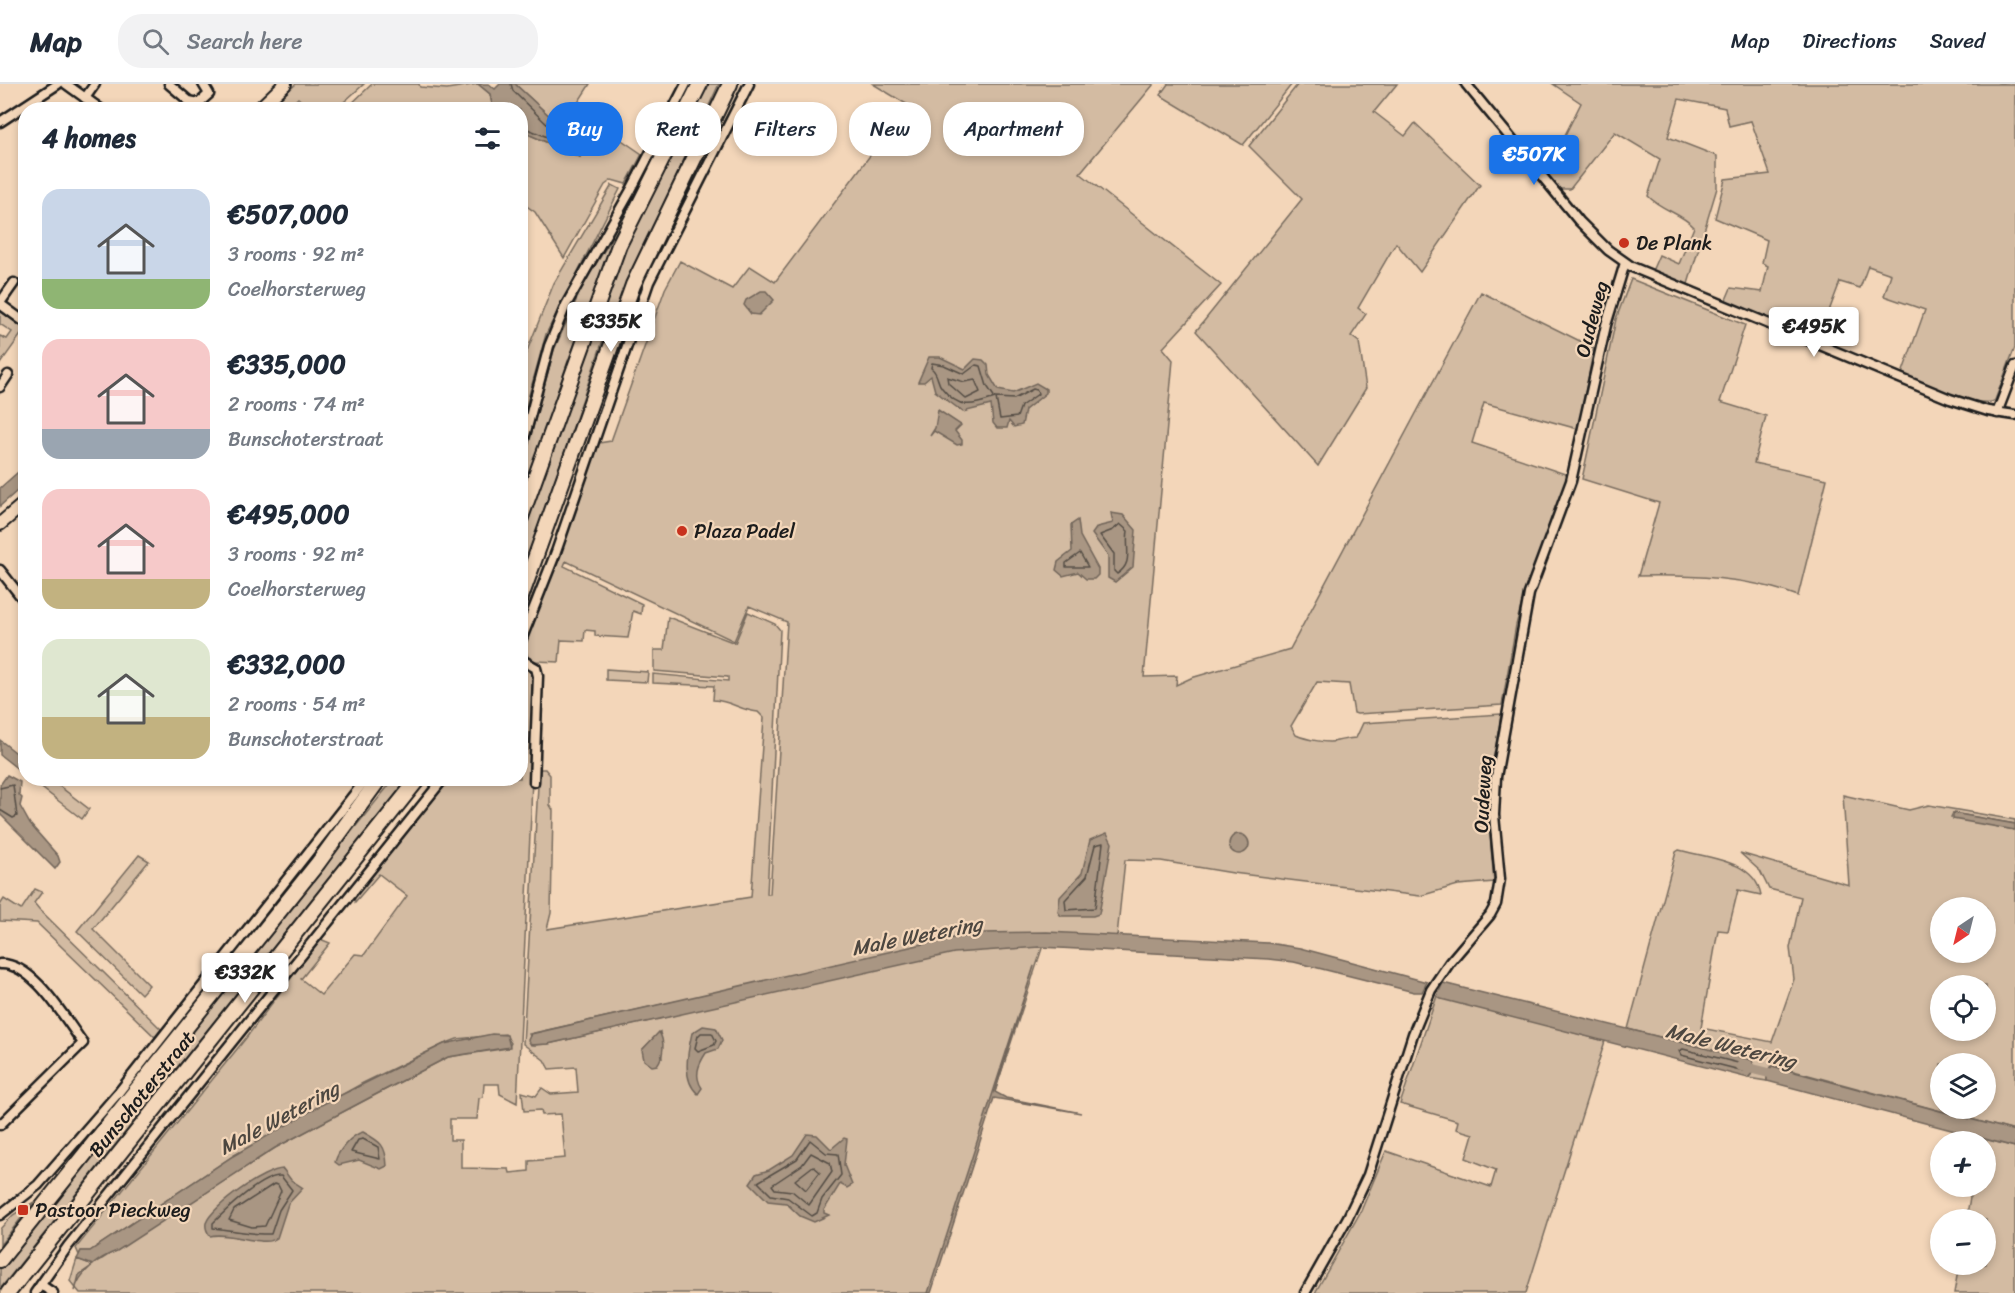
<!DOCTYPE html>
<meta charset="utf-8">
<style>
body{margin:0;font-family:Sriracha,sans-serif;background:#f2f2f3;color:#1f2937;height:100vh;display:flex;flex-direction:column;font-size:22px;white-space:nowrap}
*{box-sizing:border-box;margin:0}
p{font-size:20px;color:#747a83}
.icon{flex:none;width:33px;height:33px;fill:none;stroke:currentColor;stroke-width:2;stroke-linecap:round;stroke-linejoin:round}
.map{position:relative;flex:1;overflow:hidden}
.panel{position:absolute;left:18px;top:18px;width:510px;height:684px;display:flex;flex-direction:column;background:#fff;border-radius:24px;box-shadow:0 3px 9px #0003}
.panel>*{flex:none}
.guide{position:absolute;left:546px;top:18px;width:570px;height:54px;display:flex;gap:12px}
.needle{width:39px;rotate:215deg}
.tools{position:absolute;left:1930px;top:813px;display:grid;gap:12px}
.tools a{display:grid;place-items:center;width:66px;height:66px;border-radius:50%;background:#fff;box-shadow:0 3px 9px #0003;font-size:30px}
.price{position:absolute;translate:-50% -51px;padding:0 14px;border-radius:6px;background:#fff;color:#222;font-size:20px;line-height:39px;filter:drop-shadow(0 2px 3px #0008)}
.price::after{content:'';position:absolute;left:50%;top:36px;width:18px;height:14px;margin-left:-9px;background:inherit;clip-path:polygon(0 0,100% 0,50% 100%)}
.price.selected{background:#1a73e8;color:#fff}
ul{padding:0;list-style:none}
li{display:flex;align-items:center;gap:18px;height:150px;padding:0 24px}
li span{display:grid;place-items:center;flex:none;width:168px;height:120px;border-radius:18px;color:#555}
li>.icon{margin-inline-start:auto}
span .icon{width:72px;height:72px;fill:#fffc;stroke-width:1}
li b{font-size:26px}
h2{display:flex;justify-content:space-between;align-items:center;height:72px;padding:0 24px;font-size:26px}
.chip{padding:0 21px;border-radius:24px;background:#fff;box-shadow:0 3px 9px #0003;font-size:21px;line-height:54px}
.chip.selected{background:#1a73e8;color:#fff}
header{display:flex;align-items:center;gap:36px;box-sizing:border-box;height:84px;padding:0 30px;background:#fff;border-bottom:2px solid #e0e1e3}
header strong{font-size:28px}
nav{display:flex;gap:33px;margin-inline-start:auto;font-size:21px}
.search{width:420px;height:54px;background:#f2f2f3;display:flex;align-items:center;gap:15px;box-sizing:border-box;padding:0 21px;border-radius:24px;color:#747a83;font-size:22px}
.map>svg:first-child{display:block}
.green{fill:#d3bba2;stroke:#786c5f;stroke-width:1.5;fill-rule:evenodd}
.water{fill:#a99683;stroke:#71655a;stroke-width:1.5}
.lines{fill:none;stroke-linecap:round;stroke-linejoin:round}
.shore{stroke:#544d45;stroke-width:1.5}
.canal{stroke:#a99683;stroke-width:10}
.street-casing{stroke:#1c1c1c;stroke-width:13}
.secondary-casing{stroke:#1c1c1c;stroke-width:16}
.primary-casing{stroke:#1c1c1c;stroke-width:18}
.street{stroke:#f3d6b9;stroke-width:8}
.secondary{stroke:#f3d6b9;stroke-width:12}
.primary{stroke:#f3d6b9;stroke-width:14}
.poi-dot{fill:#c8321e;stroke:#f3d6b9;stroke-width:2}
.labels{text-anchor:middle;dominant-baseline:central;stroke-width:4.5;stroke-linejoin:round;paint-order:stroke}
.poi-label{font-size:20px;fill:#1c1c1c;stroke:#f3d6b9;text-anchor:start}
.street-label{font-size:20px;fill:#1c1c1c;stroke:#f3d6b9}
.water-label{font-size:21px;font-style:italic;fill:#4d4740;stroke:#f3d6b9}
</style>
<header>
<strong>Map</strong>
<div class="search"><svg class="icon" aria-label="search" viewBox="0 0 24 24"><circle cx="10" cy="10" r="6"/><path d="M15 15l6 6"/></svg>Search here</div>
<nav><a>Map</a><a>Directions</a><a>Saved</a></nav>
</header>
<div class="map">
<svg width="2015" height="1209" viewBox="0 0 2015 1209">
<rect width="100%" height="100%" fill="#f3d6b9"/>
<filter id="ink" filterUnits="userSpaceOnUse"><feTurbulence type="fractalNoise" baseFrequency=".0167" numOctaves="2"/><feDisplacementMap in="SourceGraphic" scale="12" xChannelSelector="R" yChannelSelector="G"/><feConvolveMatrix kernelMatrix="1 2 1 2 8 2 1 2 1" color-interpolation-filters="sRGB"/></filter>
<g filter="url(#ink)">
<g class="green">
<path d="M296 0H364L336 25H304L307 22 298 14 286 25 267 26Z"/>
<path d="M372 0H419L420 3 447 5 478 0 490 10 493 25 345 26Z"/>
<path d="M515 0H590L577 20 613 50 642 70 626 100 612 96 605 101 564 174 535 128 521 118V47L580 73 584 64Z"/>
<path d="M707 0H719L636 179 602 259 521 494 520 455 601 225 626 164Z"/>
<path d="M873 0H1154L1080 89 1221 201 1163 264 1173 276 1144 593 1177 592 1176 601 1191 594 1290 565 1481 208 1594 264 1578 345 1484 319 1472 359 1568 391 1526 504 1516 541 1502 621 1357 630 1354 629 1349 600 1317 598 1291 642 1296 651C1305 655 1327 660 1337 657 1344 656 1348 654 1356 654L1363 639 1501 630 1490 700V751L1494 798 1458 801 1420 812 1233 789 1161 777 1125 776 1117 852 1047 849 929 1209H80L70 1197 77 1175 88 1179 102 1175 275 1064 331 1034 448 973 508 964 511 959 505 950 457 955 444 960 363 999 233 1072 90 1167H81L79 1171 76 1164 246 954 320 855 330 859 301 895 321 911 355 870 364 871 407 812 379 790 355 818 354 811 450 695 520 694 521 583 530 586 534 596 531 730 517 1019 500 1010 499 1000H484L483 1013 479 1014 477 1035H450V1056H461V1084L509 1085 510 1089 529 1087V1077L565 1074 561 1030 542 1031 541 1026 524 1027 522 1008 536 1012 542 1004 551 1010 578 1008 576 983 549 985 544 976 523 960 539 685H545L550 691V721L553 726 551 829 547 845 751 813 764 634 758 628C739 626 732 617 713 616L714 602 653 599V590L728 597V593L654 587V566H664L668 533 735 559 748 528 775 540 780 546 767 810H770L787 538 749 522 734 557 566 477 564 482 642 520 641 530 633 527 628 554 595 552V547L585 546 584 557 561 556 559 578 535 577 528 573 524 562 551 494 599 359 611 357 665 205 680 177 732 205 750 182 775 198 908 21ZM677 917 676 931 548 960 534 961 529 950ZM660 948 662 974 642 966Z"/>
<path d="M1168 0H1292L1243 61 1160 11Z"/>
<path d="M1298 0H1397L1374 28 1405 52 1415 39 1480 101 1420 188 1396 159 1358 224 1366 230 1351 252 1359 258 1366 304 1318 382 1196 247 1302 115 1249 62Z"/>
<path d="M1553 0H2015V263L1995 316C1981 327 1918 297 1902 290L1925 226 1884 212 1891 190 1868 182 1860 204 1840 198 1829 227 1841 232 1831 261 1725 218 1731 204 1762 208 1768 182 1762 179 1767 156 1715 134 1725 95 1770 90 1751 37 1729 42 1725 24 1679 15 1668 53 1717 72V104L1688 200 1686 202 1652 187 1659 171 1679 180 1694 143C1681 129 1661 126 1648 112L1660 75 1615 48 1570 105H1558L1546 89 1581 19Z"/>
<path d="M612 101 620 105 546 250 521 340V287L525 272 554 199Z"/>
<path d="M625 133 568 277 521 416V387L554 266 583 201Z"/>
<path d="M1631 195 1745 241 1720 318 1766 332 1754 379 1827 395 1798 512C1749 493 1690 491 1638 492L1659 419 1582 395 1616 235Z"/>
<path d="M0 227 25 245 0 280V252L7 255 12 248 0 240Z"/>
<path d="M606 585 648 588 647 598 606 596Z"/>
<path d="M30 695H50L89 725 82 735Z"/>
<path d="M394 695H408L0 1205V1185L24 1154Z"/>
<path d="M1843 711 1909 726 1929 721 2015 736V740L1953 729 1951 733 2015 746V1047L1779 983 1772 982 1767 989V997L1748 994 1751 991 1752 976 1628 945 1676 768 1679 766C1708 774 1755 776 1761 811L1738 806 1728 847 1718 846 1701 944 1772 958 1794 895 1790 864 1801 813 1769 805 1760 787 1740 769 1849 801ZM1941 824H1986V868H1941ZM1941 902H1986V946H1941ZM1941 980H1986V1024H1941Z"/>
<path d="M139 771 149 777 93 845 149 901 141 910 77 847Z"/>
<path d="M35 805 42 808 34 819 39 825 161 945 155 953 37 839 0 837V821L4 815 21 826Z"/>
<path d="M1437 912 1605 957 1526 1209H1315L1361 1127 1386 1067 1491 1103 1496 1086 1466 1074 1473 1050 1456 1045 1458 1037 1400 1020Z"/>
<path d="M1980 1054 2015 1063V1209H1954L1959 1181 1986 1180V1136L1966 1135 1972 1103 1986 1102V1058L1980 1057Z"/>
<path d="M34 1118 0 1161V1145L13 1131Z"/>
</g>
<g class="water">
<path d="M478 0H489L495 5 500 0H515L584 64 580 73 521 47 520 26 493 25 490 10Z"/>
<path d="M761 207H766L774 216 759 231 751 230 744 221 746 216Z"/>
<path d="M929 273H940L965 285 975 275 983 276 988 281 989 291 998 306 1013 309 1036 299 1046 305V309L1025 326 1022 341 1014 343 1009 337 1007 344H997L993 339 991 321 963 328 935 307 931 292 924 298H918Z"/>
<path d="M938 326 961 341 955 347 962 356V360L957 361 934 347 930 352 935 344Z"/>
<path d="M25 382V400L0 422V404Z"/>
<path d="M1111 429 1123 431 1136 446 1133 483 1115 498 1108 494V472L1092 450 1097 443 1113 439Z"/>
<path d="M1078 436 1080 452 1098 485V491L1094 495H1086L1078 488 1063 492 1056 486 1058 478 1072 467 1071 441Z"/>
<path d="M0 656 25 676 23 689 0 671Z"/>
<path d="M7 691 20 698 19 711 22 714 20 722 30 740 58 772 60 778 55 785 0 730V701Z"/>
<path d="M1953 729 2015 740V746L1953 735Z"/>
<path d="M1107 749 1112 759 1099 830 1093 832H1061L1058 828 1060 813 1082 789 1090 756Z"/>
<circle cx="1239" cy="760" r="10"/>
<path d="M1047 848 1268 859 1300 864 1427 898 1422 908H1414L1294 878 1268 875 1040 863 954 869 548 960 531 961 528 956 531 950 936 857 982 849Z"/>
<path d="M1034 882 995 1008 1006 1014 1081 1029 994 1014 931 1209H928Z"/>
<path d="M1443 899 1752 976 1755 986 1748 994 1441 915 1437 912Z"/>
<path d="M703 942 716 944 722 956 718 965 706 969C698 981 694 992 702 1004L698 1010C681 996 688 967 692 949Z"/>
<path d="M659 948C665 957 664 972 657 981L652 982 644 976 642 966Z"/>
<path d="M492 950 507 951 510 963 448 973 371 1013 275 1064 117 1167C100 1173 78 1189 75 1207L79 1191 93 1181 77 1175 81 1167H90L233 1072 321 1021 444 960Z"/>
<path d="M1772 982 2015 1047V1063L1767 997V989Z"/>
<path d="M363 1048C381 1058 386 1061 387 1082L381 1085 359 1076 339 1081 335 1078C338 1067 351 1051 363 1048Z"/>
<path d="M807 1050 817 1051 831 1065 844 1054 847 1055 844 1081 852 1101 847 1104 840 1100 824 1126V1129L829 1131 814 1138 800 1132 786 1119 768 1117 750 1099 756 1090 769 1086 793 1071Z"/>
<path d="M283 1085 291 1096 303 1104 288 1120 277 1154C263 1164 230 1147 210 1152 207 1148 205 1144 206 1139 212 1122 265 1085 283 1085Z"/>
</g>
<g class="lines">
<g class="shore">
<path d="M511 0 513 7 563 56 560 58 520 42"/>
<path d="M932 279 944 281 964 290 976 281 981 282 987 302 995 314C972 322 959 326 942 304 936 297 939 290 931 284Z"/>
<path d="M947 293 964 298 975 296 980 308 966 315 948 299Z"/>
<path d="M1033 305 1037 306 1038 310 1021 322 1017 333 1000 335 996 314 1014 315Z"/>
<path d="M1120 440 1128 447C1125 465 1134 479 1117 490L1114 487V470L1100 451 1113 446Z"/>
<path d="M1080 469 1088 483H1066V479Z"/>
<path d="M0 704 13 701 17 732 13 734 0 726"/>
<path d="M1103 759 1095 824 1066 826 1065 816 1087 792 1095 761Z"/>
<path d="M701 949H712L716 957 714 961 698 967 695 964 698 952Z"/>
<path d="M1683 965 1746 981 1748 984 1744 987 1681 971 1679 967Z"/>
<path d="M363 1055 378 1063 380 1075 351 1068 358 1056Z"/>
<path d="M810 1056 826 1069 838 1070 841 1091 822 1115 817 1129 812 1132 788 1114 771 1111 758 1098 797 1075Z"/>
<path d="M811 1069 830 1079 832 1088 809 1121 792 1107 775 1105 772 1101 802 1081Z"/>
<path d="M813 1082 820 1088 806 1106 795 1096Z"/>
<path d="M281 1092 292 1106 279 1126 271 1150C252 1151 232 1146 213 1144V1139C226 1126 262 1091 281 1092Z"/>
<path d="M274 1100 278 1101 281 1107 265 1142 252 1143 229 1136 234 1126Z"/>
</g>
<path class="canal" d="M1741 982 1781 992"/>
<g class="street-casing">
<g id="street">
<path d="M66 0 102 26"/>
<path d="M169 0 189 17 199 19 209 10 203 0"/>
<path d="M1466 0 1579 137 1608 166 1632 183 1950 315 1988 327 2015 331"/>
<path d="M85 14 95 0"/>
<path d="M0 38 58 0"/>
<path d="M0 219 14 199"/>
<path d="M0 220 26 239"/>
<path d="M0 303 8 291"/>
<path d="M1997 329 2015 282"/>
<path d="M520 370 549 262 566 221 631 106 686 0"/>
<path d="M0 486 26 519"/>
<path d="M520 559 556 468 649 198 749 0"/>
<path d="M520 575 536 584 538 592 534 698"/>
<path d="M0 880C33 878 65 935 83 959L0 1041"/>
<path d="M0 1131 38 1101 119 1008 367 694"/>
<path d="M41 1201 53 1209"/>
<path d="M35 1209 68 1162 444 694"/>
<path d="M1305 1209 1348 1133 1368 1091 1413 950 1431 906 1450 878 1490 831 1496 820 1500 795 1494 731 1496 693 1529 510 1571 397 1606 241 1625 179"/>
</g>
</g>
<g class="secondary-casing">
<g id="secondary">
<path d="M258 26 285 0"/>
<path d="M0 440 26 418"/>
</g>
</g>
<g class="primary-casing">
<g id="primary">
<path d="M520 436 619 161 700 0"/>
<path d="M520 516 633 201 730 0"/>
<path d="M0 1176 318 779 380 694"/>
<path d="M8 1209 419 694"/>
</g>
</g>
<use href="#street" class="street"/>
<use href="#secondary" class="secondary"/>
<use href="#primary" class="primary"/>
</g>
</g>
<g class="poi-dot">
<circle cx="1624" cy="159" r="6"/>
<circle cx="682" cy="447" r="6"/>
<rect x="17" y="1120" width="12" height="12" rx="3"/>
</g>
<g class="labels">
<g class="poi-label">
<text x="1636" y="159">De Plank</text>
<text x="694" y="447">Plaza Padel</text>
<text x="35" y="1126">Pastoor Pieckweg</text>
</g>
<g class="street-label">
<text transform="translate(1592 235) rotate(-75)">Oudeweg</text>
<text transform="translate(1483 710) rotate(-87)">Oudeweg</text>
<text transform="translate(142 1010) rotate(-51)">Bunschoterstraat</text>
</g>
<g class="water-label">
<text transform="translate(917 852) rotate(-11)">Male Wetering</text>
<text transform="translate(1731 962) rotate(14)">Male Wetering</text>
<text transform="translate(279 1034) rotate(-28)">Male Wetering</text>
</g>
</g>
</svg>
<div class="tools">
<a><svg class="needle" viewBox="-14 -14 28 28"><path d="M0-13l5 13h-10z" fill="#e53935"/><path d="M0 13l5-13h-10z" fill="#747a83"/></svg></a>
<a><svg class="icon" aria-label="locate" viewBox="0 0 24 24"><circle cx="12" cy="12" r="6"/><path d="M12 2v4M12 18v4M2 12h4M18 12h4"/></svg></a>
<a><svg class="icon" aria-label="layers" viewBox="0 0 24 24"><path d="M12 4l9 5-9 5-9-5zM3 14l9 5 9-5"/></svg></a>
<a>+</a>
<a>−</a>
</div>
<b class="price selected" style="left:1534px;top:102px">€507K</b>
<b class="price" style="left:611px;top:269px">€335K</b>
<b class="price" style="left:1814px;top:274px">€495K</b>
<b class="price" style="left:245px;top:920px">€332K</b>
<div class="guide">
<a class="chip selected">Buy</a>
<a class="chip">Rent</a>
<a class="chip">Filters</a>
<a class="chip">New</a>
<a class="chip">Apartment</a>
</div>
<section class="panel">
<h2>4 homes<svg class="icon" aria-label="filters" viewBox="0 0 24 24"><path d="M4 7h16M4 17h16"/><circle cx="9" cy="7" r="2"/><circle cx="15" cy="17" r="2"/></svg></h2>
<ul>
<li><span style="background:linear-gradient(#c9d6e8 75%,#8fb573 0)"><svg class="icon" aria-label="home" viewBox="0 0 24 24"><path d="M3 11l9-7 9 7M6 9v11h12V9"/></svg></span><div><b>€507,000</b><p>3 rooms · 92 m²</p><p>Coelhorsterweg</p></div></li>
<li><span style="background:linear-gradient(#f6c9c9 75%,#9aa5b1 0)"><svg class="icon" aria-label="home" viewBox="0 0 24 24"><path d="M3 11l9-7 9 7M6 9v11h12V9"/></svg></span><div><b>€335,000</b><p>2 rooms · 74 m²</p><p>Bunschoterstraat</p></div></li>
<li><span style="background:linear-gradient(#f6c9c9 75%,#c2b280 0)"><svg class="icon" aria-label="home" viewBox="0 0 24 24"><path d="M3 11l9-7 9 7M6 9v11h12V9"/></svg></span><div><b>€495,000</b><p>3 rooms · 92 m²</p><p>Coelhorsterweg</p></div></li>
<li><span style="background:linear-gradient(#dfe7d0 65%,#c2b280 0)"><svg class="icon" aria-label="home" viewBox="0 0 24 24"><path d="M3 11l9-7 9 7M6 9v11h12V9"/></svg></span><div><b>€332,000</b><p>2 rooms · 54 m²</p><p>Bunschoterstraat</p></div></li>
</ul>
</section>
</div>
